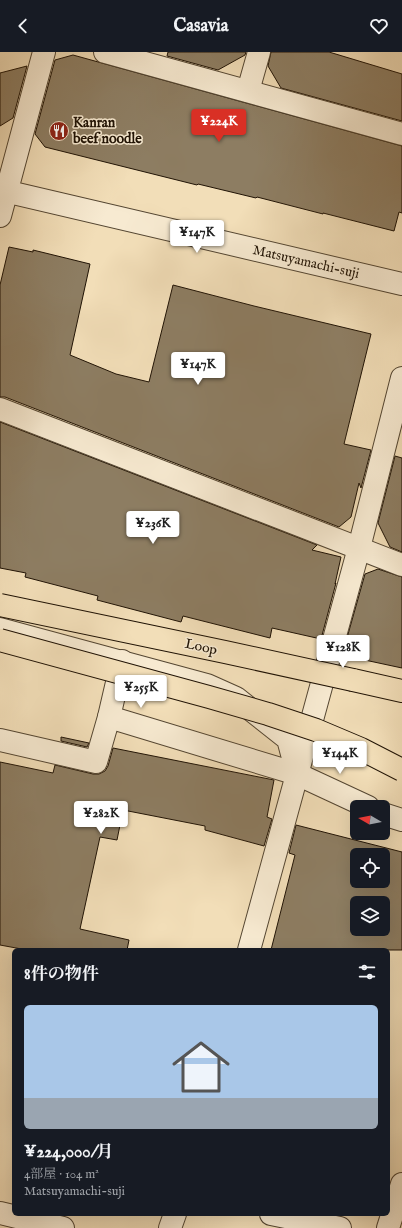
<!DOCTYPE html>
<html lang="ja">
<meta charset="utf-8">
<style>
body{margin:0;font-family:"IM FELL English","Noto Serif JP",serif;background:#242831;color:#f1f3f6;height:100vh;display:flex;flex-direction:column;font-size:15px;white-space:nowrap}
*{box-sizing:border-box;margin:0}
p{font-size:13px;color:#9ea1a6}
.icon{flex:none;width:22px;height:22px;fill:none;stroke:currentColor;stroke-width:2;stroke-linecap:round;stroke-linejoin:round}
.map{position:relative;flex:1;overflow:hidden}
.panel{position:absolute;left:12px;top:896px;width:378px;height:268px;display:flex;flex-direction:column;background:#171b24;border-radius:6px;box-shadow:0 4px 16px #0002}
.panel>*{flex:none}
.needle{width:26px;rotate:279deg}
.tools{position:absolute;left:350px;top:748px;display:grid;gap:8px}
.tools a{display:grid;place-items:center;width:40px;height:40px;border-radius:6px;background:#171b24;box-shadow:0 4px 16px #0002;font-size:20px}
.price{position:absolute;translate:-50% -34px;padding:0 9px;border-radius:4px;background:#fff;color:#222;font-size:13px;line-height:26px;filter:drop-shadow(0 1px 2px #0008)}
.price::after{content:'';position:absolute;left:50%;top:24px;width:12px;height:9px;margin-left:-6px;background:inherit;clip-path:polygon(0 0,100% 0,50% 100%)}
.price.selected{background:#d93025;color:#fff}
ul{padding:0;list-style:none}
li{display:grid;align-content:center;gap:8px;height:212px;padding:0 12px}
li span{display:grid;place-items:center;height:124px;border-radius:6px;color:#555}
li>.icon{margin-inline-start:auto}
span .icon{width:72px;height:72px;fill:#fffc;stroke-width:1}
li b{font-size:17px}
h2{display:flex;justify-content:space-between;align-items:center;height:48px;padding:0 12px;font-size:17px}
header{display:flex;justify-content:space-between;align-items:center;height:52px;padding:0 12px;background:#171b24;font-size:18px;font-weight:700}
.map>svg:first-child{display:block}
.building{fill:#8d7d62;stroke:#201305;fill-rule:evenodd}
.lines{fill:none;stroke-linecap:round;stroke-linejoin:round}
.minor-casing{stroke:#544632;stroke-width:24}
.tertiary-casing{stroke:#544632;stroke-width:24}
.motorway-casing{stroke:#201305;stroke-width:24}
.minor{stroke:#f7ead1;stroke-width:22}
.tertiary{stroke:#f7ead1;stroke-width:22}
.motorway{stroke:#f2deb8;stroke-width:22}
.motorway-bridge-casing{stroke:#201305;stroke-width:24;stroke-linecap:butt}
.motorway-bridge{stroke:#f2deb8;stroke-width:22}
.labels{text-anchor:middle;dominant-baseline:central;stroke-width:3;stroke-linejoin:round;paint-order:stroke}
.poi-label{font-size:14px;font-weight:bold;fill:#201305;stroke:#f7ead1;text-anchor:start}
.street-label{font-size:14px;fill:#201305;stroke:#f7ead1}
</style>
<header><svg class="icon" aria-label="back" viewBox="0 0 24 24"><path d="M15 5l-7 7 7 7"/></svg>Casavia<svg class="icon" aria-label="heart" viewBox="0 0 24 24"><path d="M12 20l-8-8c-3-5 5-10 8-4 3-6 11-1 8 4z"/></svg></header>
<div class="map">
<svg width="402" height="1176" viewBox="0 0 402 1176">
<rect width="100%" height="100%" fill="#f2deb8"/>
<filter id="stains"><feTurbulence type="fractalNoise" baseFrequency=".005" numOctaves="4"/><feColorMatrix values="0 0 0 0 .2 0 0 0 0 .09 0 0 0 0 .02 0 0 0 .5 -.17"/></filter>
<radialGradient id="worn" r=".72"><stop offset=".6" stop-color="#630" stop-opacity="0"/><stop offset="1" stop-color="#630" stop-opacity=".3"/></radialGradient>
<g class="building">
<path d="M168 0H246L245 3 218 18 167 4Z"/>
<path d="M271 0H329L402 22V69L281 36 268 14Z"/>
<path d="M73 3 402 94V161L399 160 394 179 323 161V162L257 145 256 146 198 132 197 133 45 95 35 82 55 8Z"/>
<path d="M27 14 13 66 0 74V21Z"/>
<path d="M9 195 33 200V198L90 212 70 303 116 322 149 330 173 233 254 254 371 282 344 392 371 398 361 436 359 431 351 465 339 475 5 345H0V233Z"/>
<path d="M0 370 317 493 312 498 341 505 335 532 336 531 321 587 272 576 270 586 183 564 181 570 97 548 98 544 25 525 26 521 0 516Z"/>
<path d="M395 404 402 406V500L390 495 378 471Z"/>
<path d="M378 517 402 525V616L346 604 349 594 345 593 365 522Z"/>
<path d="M61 685 89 691 87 695 61 689Z"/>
<path d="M113 696 274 728 267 765 272 767 264 794 205 778V774L123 758 117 788 100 785 80 877 129 888 127 898H27L0 893V710L53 721 55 713 93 722H99L105 719 108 714Z"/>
<path d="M296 773 402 800V898H271L295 803 289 801ZM357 803H383V829H357ZM357 851H383V877H357Z"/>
</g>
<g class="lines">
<g class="minor-casing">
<g id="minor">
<path d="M105 0 402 82"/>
<path d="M248 39 259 0"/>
<path d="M0 164 44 0"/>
<path d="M0 357 402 513"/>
<path d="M0 577 207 633 236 646 288 687 297 721"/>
<path d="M109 665 122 609"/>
<path d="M0 688 96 710 109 665 297 722 368 755"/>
<path d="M383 762 402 768"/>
<path d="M249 898 359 496 402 326"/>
<path d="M0 1161 63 1176"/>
<path d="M271 1162 340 1176"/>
<path d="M170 1176 175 1162"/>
<path d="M388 1176 402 1132"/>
</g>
</g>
<g class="tertiary-casing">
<path id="tertiary" d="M0 138 402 232"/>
</g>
<g class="motorway-casing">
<path id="motorway" d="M353 628 402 639"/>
</g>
<use href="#minor" class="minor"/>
<use href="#tertiary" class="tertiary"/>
<use href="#motorway" class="motorway"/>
<g class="motorway-bridge-casing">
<g id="motorway-bridge">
<path d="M0 553 225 600 353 628"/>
<path d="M0 588 209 645 268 662 316 678 361 697 402 718"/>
</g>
</g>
<use href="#motorway-bridge" class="motorway-bridge"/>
</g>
<defs>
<g id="restaurant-disc" transform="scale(1)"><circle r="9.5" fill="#8f2418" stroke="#f7ead1"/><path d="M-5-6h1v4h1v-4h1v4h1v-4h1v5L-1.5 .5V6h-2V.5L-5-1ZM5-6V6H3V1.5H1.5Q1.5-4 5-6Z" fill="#fff"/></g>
</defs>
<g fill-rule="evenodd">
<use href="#restaurant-disc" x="59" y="79"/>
</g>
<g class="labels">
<g class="poi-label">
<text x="73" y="71">Kanran<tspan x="73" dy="16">beef noodle</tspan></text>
</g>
<g class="street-label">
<text transform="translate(306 210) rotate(13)">Matsuyamachi-suji</text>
<text transform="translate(201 595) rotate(12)">Loop</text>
</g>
</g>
<rect width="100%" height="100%" filter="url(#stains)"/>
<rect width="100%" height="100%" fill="url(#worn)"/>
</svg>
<div class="tools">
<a><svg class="needle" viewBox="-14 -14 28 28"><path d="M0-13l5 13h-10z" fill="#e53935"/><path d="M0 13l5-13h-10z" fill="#9ea1a6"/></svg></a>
<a><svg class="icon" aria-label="locate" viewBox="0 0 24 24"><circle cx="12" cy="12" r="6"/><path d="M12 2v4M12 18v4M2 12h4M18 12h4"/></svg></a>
<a><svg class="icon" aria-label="layers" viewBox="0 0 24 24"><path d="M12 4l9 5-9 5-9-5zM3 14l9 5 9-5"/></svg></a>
</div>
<b class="price selected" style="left:219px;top:91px">¥224K</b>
<b class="price" style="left:197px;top:202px">¥147K</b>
<b class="price" style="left:198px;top:334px">¥147K</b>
<b class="price" style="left:153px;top:493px">¥236K</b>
<b class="price" style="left:343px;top:617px">¥128K</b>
<b class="price" style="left:141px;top:657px">¥255K</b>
<b class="price" style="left:340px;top:723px">¥144K</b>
<b class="price" style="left:101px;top:783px">¥282K</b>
<section class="panel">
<h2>8件の物件<svg class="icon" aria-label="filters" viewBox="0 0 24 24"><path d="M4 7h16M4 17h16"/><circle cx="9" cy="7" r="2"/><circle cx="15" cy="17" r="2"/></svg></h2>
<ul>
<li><span style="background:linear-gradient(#a9c7e8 75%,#9aa5b1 0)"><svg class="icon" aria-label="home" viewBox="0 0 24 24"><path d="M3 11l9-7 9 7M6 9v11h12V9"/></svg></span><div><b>¥224,000/月</b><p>4部屋 · 104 m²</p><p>Matsuyamachi-suji</p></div></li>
</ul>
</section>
</div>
